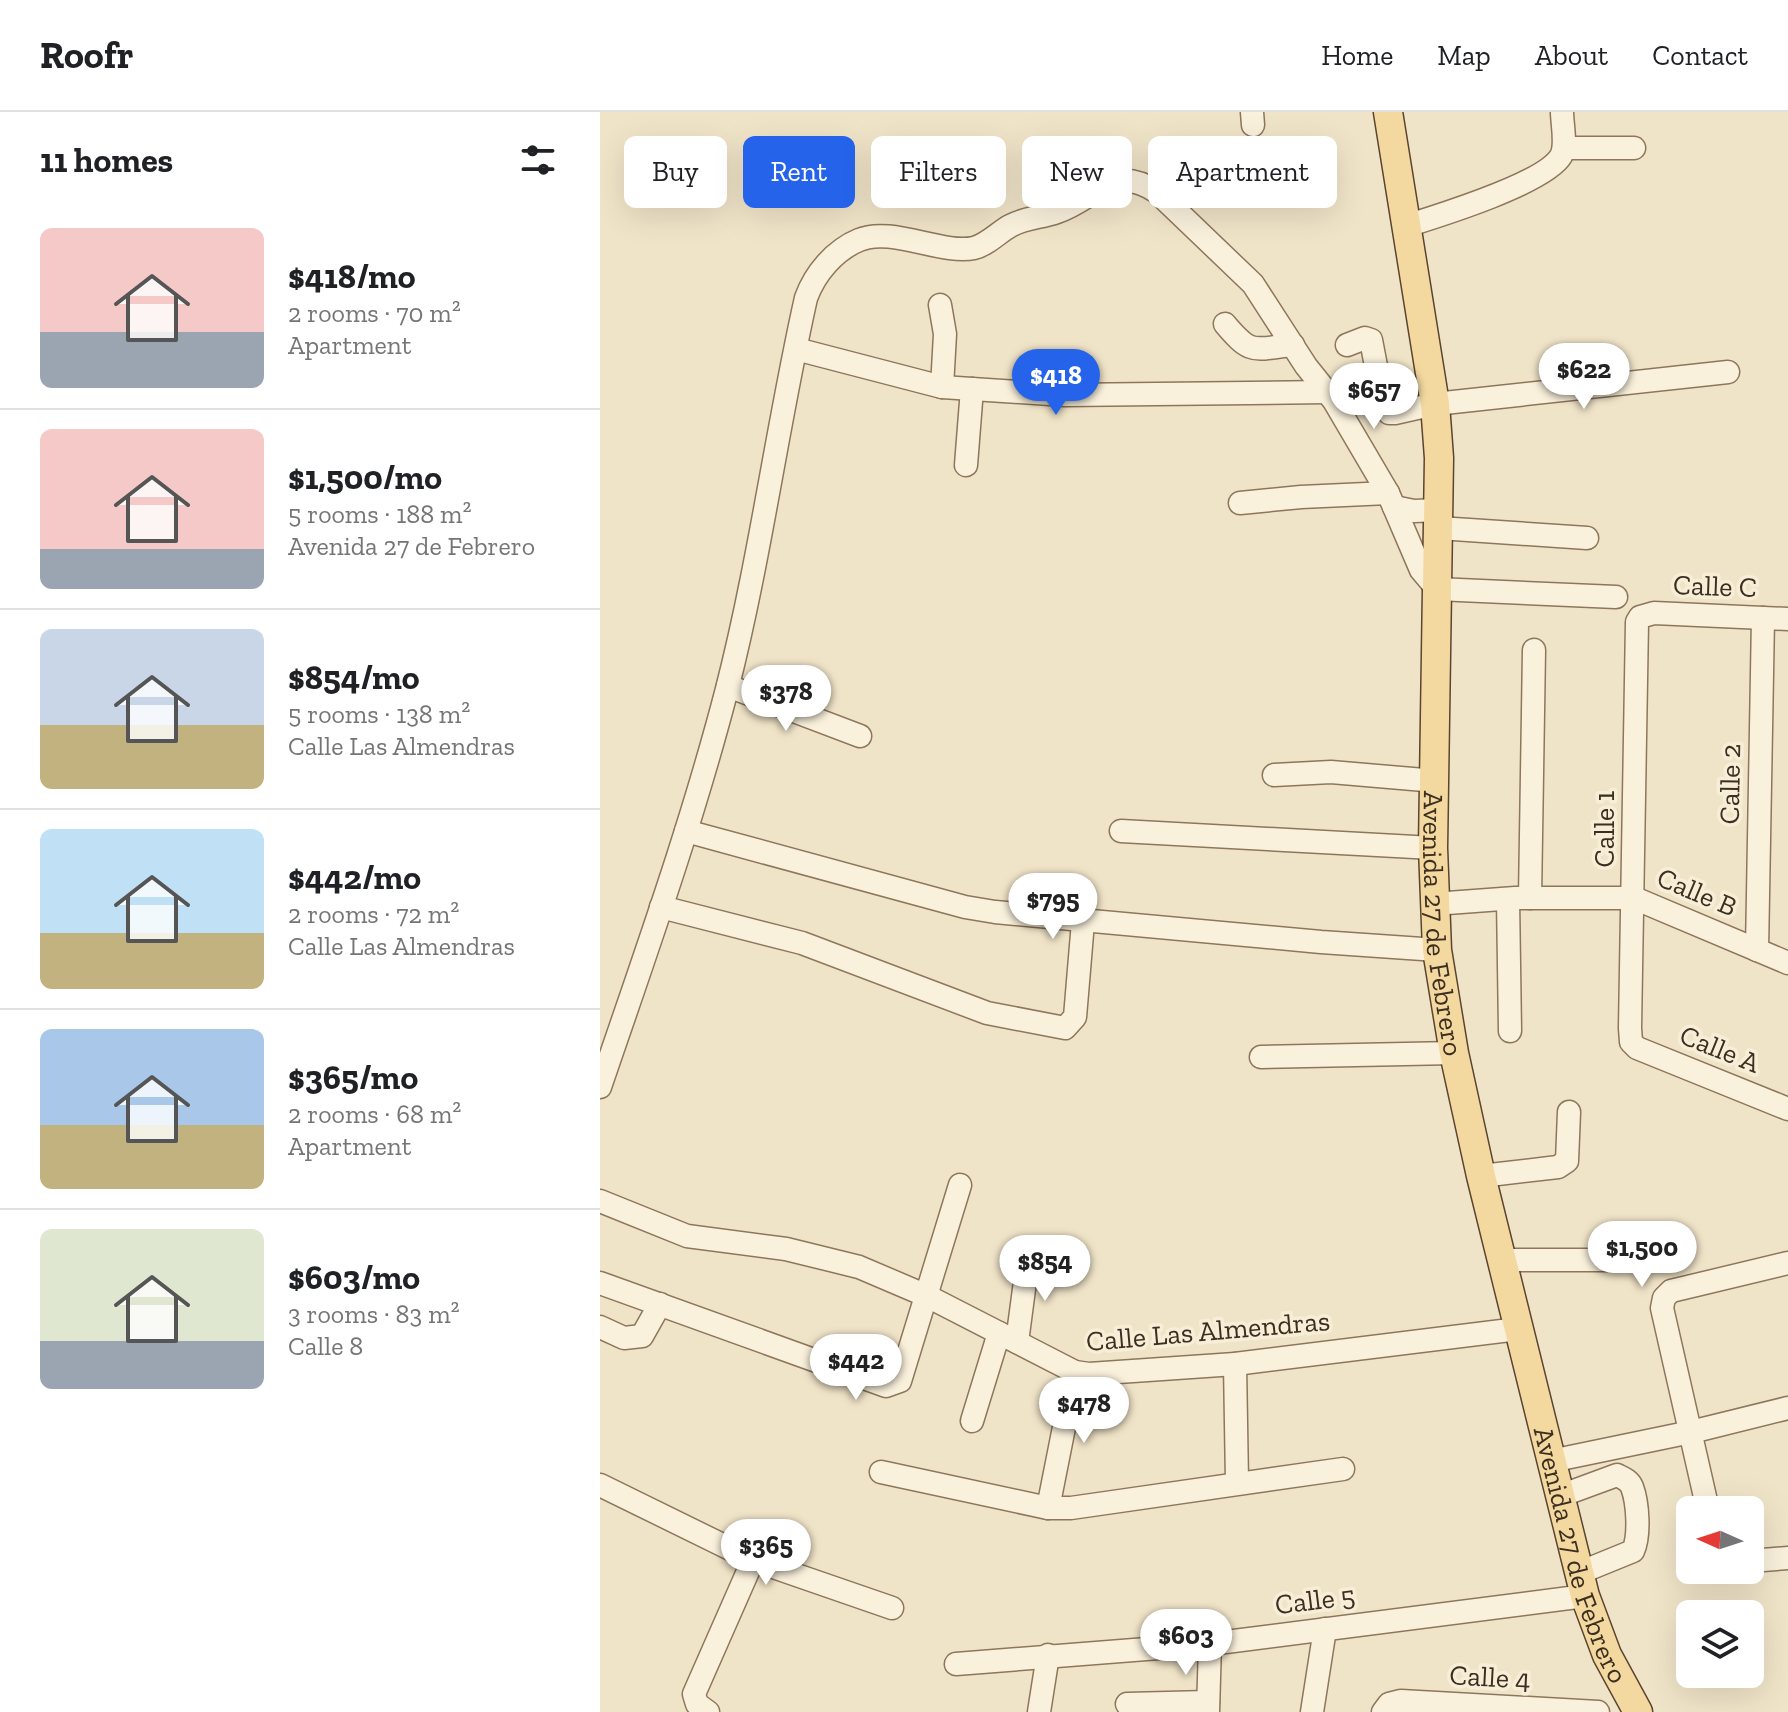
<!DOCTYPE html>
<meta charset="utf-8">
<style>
body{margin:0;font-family:"Zilla Slab",serif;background:#f6f6f6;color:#202124;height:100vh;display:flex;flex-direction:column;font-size:30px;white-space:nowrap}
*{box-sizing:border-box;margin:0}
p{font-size:26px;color:#757577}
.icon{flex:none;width:44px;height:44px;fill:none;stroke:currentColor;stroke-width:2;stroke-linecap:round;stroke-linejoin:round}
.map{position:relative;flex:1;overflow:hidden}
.side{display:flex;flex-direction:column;background:#fff;width:600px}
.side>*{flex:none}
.top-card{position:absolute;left:24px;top:24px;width:760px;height:72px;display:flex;gap:16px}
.needle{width:52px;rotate:273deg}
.tools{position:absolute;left:1076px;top:1384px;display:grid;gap:16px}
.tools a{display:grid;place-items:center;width:88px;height:88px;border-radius:12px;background:#fff;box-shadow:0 8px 32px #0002;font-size:40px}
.price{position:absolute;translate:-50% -68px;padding:0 18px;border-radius:28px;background:#fff;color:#222;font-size:26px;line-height:52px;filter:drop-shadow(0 2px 4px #0008)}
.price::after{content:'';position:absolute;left:50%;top:48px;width:24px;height:18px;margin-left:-12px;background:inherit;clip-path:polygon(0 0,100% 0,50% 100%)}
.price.current{background:#2563eb;color:#fff}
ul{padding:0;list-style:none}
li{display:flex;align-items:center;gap:24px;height:200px;padding:0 40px}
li+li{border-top:2px solid #e0e0e0}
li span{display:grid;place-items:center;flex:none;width:224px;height:160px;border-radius:12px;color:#555}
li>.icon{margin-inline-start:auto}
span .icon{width:96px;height:96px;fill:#fffc;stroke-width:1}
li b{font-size:34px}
h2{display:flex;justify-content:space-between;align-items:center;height:96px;padding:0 40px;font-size:34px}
.tag{padding:0 28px;border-radius:12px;background:#fff;box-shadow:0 8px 32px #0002;font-size:28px;line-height:72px}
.tag.current{background:#2563eb;color:#fff}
header{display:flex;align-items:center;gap:48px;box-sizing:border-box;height:112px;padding:0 40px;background:#fff;border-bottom:2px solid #e0e0e0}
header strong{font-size:38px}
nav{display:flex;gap:44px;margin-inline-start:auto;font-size:28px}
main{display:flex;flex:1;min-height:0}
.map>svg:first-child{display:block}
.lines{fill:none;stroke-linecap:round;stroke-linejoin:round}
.minor-casing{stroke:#8d765c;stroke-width:25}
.major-casing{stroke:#5b4430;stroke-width:31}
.minor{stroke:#faf1dc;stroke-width:22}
.major{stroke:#f3d9a0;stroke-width:28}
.labels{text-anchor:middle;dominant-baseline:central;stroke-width:7;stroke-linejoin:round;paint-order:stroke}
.street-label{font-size:28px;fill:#3d2e20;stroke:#f7eed8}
</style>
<header>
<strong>Roofr</strong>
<nav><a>Home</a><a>Map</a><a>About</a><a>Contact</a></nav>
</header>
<main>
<section class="side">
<h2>11 homes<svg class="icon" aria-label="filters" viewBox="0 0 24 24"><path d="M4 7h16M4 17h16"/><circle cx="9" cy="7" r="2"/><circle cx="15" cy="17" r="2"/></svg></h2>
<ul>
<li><span style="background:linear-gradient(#f6c9c9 65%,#9aa5b1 0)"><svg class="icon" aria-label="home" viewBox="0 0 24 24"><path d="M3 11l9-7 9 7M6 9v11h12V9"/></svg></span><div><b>$418/mo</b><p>2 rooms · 70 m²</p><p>Apartment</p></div></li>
<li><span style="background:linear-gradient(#f6c9c9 75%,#9aa5b1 0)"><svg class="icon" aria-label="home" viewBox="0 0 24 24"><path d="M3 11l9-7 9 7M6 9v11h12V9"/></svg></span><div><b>$1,500/mo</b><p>5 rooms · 188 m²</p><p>Avenida 27 de Febrero</p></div></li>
<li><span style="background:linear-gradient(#c9d6e8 60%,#c2b280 0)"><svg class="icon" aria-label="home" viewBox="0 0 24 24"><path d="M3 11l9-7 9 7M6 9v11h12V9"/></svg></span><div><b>$854/mo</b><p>5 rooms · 138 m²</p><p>Calle Las Almendras</p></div></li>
<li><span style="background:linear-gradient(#bfe0f5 65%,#c2b280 0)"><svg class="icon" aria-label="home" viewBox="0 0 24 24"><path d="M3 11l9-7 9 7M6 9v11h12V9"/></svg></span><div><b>$442/mo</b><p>2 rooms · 72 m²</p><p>Calle Las Almendras</p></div></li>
<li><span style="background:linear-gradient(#a9c7e8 60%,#c2b280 0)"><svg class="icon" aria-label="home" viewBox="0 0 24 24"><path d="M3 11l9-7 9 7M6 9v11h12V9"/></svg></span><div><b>$365/mo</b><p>2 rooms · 68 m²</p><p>Apartment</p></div></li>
<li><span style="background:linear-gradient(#dfe7d0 70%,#9aa5b1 0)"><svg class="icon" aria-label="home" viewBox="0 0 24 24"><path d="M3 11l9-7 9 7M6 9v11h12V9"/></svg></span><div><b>$603/mo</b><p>3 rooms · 83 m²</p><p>Calle 8</p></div></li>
</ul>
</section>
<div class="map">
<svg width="1188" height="1600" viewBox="0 0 1188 1600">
<rect width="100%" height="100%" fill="#f0e4c8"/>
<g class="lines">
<g class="minor-casing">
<g id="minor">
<path d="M652 0 653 13"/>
<path d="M964 36H1034"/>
<path d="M806 114C838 104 945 71 961 44 967 33 962 12 962 0"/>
<path d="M340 193 345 222 342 275"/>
<path d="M625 212C652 244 653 237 693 233"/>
<path d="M747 233 765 226 771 228 784 296 789 301H795L835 292 1128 260"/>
<path d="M196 237 342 275 465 283 727 280"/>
<path d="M366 353 372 277"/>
<path d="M640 391 701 385 788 381"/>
<path d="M794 395 814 399 840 398"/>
<path d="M839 416 987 426"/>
<path d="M1188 507 1054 501 1040 505 1037 510 1030 916 1031 930 1037 936 1188 997"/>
<path d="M128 574 260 624"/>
<path d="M674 663 731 660 836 669"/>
<path d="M86 719 365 795 395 800 721 830 837 838"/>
<path d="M521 719 833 736"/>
<path d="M930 786 934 538"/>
<path d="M908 787 910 919"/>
<path d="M834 792 915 786H1034L1188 851"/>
<path d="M61 795 202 831 387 901 465 916 475 905 483 810"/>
<path d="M1157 838 1163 506"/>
<path d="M661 945 854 941"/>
<path d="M0 975C45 843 92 712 127 577 160 448 177 315 206 186 215 161 235 138 259 128 291 114 342 143 374 136 387 133 399 120 410 114 426 105 441 106 457 100 497 86 512 51 557 80L653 172 706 254 734 289 788 381 821 458 837 477 1016 485"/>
<path d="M881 1064 958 1055 967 1049 969 1000"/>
<path d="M0 1089 87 1124 186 1137 259 1155 327 1184 475 1260 489 1262 635 1252 918 1217"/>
<path d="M902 1148H1010"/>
<path d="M0 1171 286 1274 300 1269 360 1073"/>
<path d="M0 1215 24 1226 42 1224 60 1192"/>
<path d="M417 1230 428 1147"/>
<path d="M635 1252 637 1370"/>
<path d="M372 1309 399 1221"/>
<path d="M951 1349 1091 1320 1188 1296"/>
<path d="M281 1360 448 1396H471L743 1357"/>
<path d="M0 1373 153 1448 292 1496"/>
<path d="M960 1384 1017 1363C1023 1366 1029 1368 1032 1375 1038 1391 1040 1424 1033 1439L979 1461"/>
<path d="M448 1396 475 1260"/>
<path d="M1108 1398 1062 1196 1064 1186 1071 1179 1188 1151"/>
<path d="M1150 1449 1188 1446"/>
<path d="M356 1552 610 1532 985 1484"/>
<path d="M527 1592 608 1590"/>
<path d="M108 1600 97 1592 94 1582 153 1448"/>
<path d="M439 1600 448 1543"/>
<path d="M608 1600 610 1532"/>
<path d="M712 1600 725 1517"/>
<path d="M783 1600 789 1592 801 1589 998 1600"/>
</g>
</g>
<g class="major-casing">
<g id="major">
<path id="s1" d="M788 0 835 292 839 346 833 736 837 838 854 941 881 1064 985 1484 1007 1543 1038 1600"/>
</g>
</g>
<use href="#minor" class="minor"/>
<use href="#major" class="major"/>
</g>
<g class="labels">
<g class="street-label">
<text transform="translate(1115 474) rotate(2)">Calle C</text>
<text transform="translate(1130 672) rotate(-89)">Calle 2</text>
<text transform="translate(1004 717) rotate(-90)">Calle 1</text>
<text transform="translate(1097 780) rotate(23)">Calle B</text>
<text stroke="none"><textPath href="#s1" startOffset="816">Avenida 27 de Febrero</textPath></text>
<text transform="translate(1120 937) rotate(22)">Calle A</text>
<text transform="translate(608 1219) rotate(-5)">Calle Las Almendras</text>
<text stroke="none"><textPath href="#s1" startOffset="1464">Avenida 27 de Febrero</textPath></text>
<text transform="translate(715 1488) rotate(-7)">Calle 5</text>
<text transform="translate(890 1565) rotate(3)">Calle 4</text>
</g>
</g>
</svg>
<div class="tools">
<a><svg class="needle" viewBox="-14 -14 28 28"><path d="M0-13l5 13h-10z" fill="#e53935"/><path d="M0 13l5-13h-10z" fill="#757577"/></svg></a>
<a><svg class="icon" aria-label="layers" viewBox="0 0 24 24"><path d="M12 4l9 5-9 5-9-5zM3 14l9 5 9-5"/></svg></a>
</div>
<b class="price" style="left:984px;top:299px">$622</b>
<b class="price current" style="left:456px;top:305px">$418</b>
<b class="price" style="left:774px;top:319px">$657</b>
<b class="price" style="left:186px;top:621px">$378</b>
<b class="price" style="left:453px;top:829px">$795</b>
<b class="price" style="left:1042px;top:1177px">$1,500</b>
<b class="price" style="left:445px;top:1191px">$854</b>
<b class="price" style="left:256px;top:1290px">$442</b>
<b class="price" style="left:484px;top:1333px">$478</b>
<b class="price" style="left:166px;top:1475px">$365</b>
<b class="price" style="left:586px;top:1565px">$603</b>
<div class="top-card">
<a class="tag">Buy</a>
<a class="tag current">Rent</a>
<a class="tag">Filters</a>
<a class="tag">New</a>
<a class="tag">Apartment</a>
</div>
</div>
</main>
